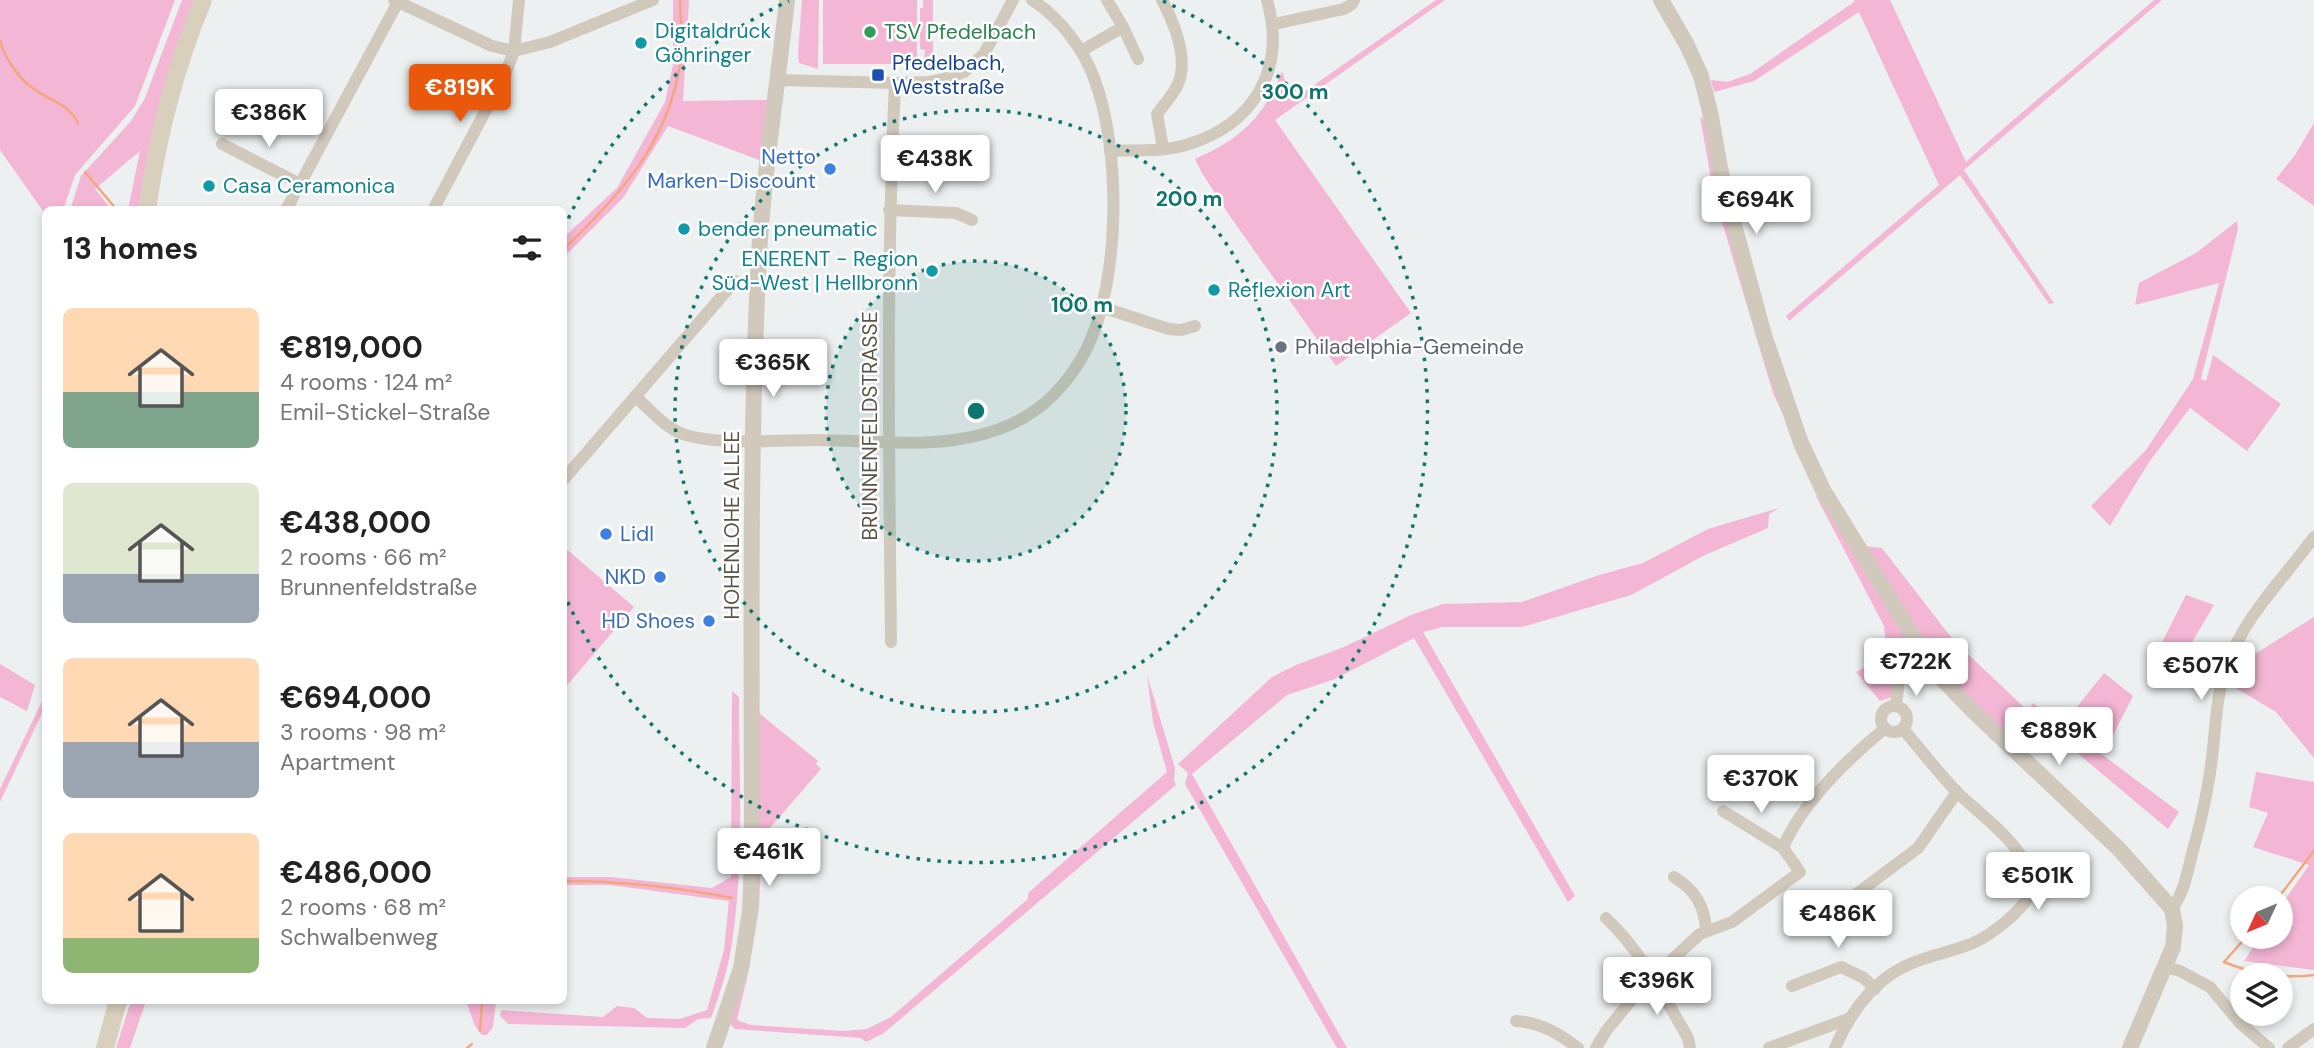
<!DOCTYPE html>
<meta charset="utf-8">
<style>
body{margin:0;font-family:"DM Sans",sans-serif;background:#f2f2f2;color:#222;height:100vh;display:flex;flex-direction:column;font-size:26px;white-space:nowrap}
*{box-sizing:border-box;margin:0}
p{font-size:23px;color:#767676}
.icon{flex:none;width:38px;height:38px;fill:none;stroke:currentColor;stroke-width:2;stroke-linecap:round;stroke-linejoin:round}
.map{position:relative;flex:1;overflow:hidden}
.drawer{position:absolute;left:42px;top:206px;width:525px;height:798px;display:flex;flex-direction:column;background:#fff;border-radius:10px;box-shadow:0 4px 10px #0003}
.drawer>*{flex:none}
.needle{width:46px;rotate:226deg}
.tools{position:absolute;left:2230px;top:886px;display:grid;gap:14px}
.tools a{display:grid;place-items:center;width:63px;height:63px;border-radius:50%;background:#fff;box-shadow:0 4px 10px #0003;font-size:35px}
.price{position:absolute;translate:-50% -60px;padding:0 16px;border-radius:7px;background:#fff;color:#222;font-size:23px;line-height:46px;filter:drop-shadow(0 2px 4px #0008)}
.price::after{content:'';position:absolute;left:50%;top:42px;width:21px;height:16px;margin-left:-10px;background:inherit;clip-path:polygon(0 0,100% 0,50% 100%)}
.price.current{background:#ea580c;color:#fff}
ul{padding:0;list-style:none}
li{display:flex;align-items:center;gap:21px;height:175px;padding:0 21px}
li span{display:grid;place-items:center;flex:none;width:196px;height:140px;border-radius:10px;color:#555}
li>.icon{margin-inline-start:auto}
span .icon{width:84px;height:84px;fill:#fffc;stroke-width:1}
li b{font-size:30px}
h2{display:flex;justify-content:space-between;align-items:center;height:84px;padding:0 21px;font-size:30px}
.map>svg:first-child{display:block}
.green{fill:#f3b6d4}
.lines{fill:none;stroke-linecap:round;stroke-linejoin:round}
.stream{stroke:#f5a67e;stroke-width:2.5}
.minor{stroke:#d1c9bc;stroke-width:12}
.tertiary{stroke:#d1c9bc;stroke-width:16}
.secondary{stroke:#d9cfbd;stroke-width:18}
.ring{fill:none;stroke:#0f766e;stroke-width:3.5;stroke-dasharray:3.5 7}
.leisure-dot{fill:#2e9e5b;stroke:#fff;stroke-width:2.5}
.culture-dot{fill:#0f9aa8;stroke:#fff;stroke-width:2.5}
.transit-dot{fill:#1a4fb4;stroke:#fff;stroke-width:2.5}
.shop-dot{fill:#3f7fe0;stroke:#fff;stroke-width:2.5}
.worship-dot{fill:#6b7280;stroke:#fff;stroke-width:2.5}
.labels{text-anchor:middle;dominant-baseline:central;stroke-width:5;stroke-linejoin:round;paint-order:stroke}
.culture-label{font-size:21px;fill:#0d838f;stroke:#fff;text-anchor:start}
.leisure-label{font-size:21px;fill:#27864d;stroke:#fff;text-anchor:start}
.transit-label{font-size:21px;fill:#164399;stroke:#fff;text-anchor:start}
.shop-label{font-size:21px;fill:#366cbe;stroke:#fff;text-anchor:end}
.worship-label{font-size:21px;fill:#5b616d;stroke:#fff;text-anchor:start}
.street-label{font-size:21px;fill:#5c5344;stroke:#fff}
.centre{fill:#0f766e;stroke:#fff;stroke-width:3.5}
.ring-label{font-size:21px;text-anchor:middle;font-weight:bold;fill:#0f766e;stroke:#fff;stroke-width:5;stroke-linejoin:round;paint-order:stroke}
</style>
<div class="map">
<svg width="2314" height="1048" viewBox="0 0 2314 1048">
<rect width="100%" height="100%" fill="#edf0f0"/>
<g class="green">
<path d="M0 0H175L135 106 75 175 63 210H46L45 214 0 150Z"/>
<path d="M182 0H193L153 139 142 210H128L140 151 95 189 112 210H70L81 176 131 121 145 98Z"/>
<path d="M673 0H689L683 101 767 100 762 161 668 126 623 198 564 257V237L617 188 665 102 673 65Z"/>
<path d="M802 0H819L818 69 799 63 798 54Z"/>
<rect x="823" y="0" width="94" height="64"/>
<path d="M923 0H933V61L944 62V68L919 71 920 61 924 60 925 50 920 49V8H923Z"/>
<path d="M1436 0H1445L1275 120 1411 313 1336 366 1227 212 1202 173 1195 159C1241 139 1264 117 1282 71L1291 101Z"/>
<path d="M1854 0H1890L1966 162C2027 106 2092 55 2154 0H2162L1964 170 2054 303 2049 304 1960 175 1789 321 1786 316 1939 185 1859 12 1754 81 1714 92 1711 80 1727 82 1750 74 1854 2Z"/>
<path d="M1700 117 1707 122 1797 445 1773 393 1714 195Z"/>
<path d="M2314 123V206L2276 179 2295 155Z"/>
<path d="M2237 221 2238 229 2201 379 2206 381 2213 355 2281 404 2247 451 2190 408 2149 462 2110 526 2091 506 2146 450 2193 379 2219 283 2135 305 2139 283 2196 253Z"/>
<path d="M1816 496 1824 500 1907 635V643L1896 657 1892 697 1880 701 1856 672 1887 655 1884 626Z"/>
<path d="M1779 508 1769 514 1768 528 1705 555 1631 595 1522 627H1443L1423 632 1575 896 1568 902 1414 638 1335 679 1287 695 1192 774 1347 1048H1337L1185 784 1188 773 1178 764 1272 677 1296 665 1344 647 1411 615 1443 604 1522 602 1599 575 1643 563 1708 529Z"/>
<path d="M1864 546 1882 548 1954 641 2028 711 2033 703 2179 812 2168 829 2039 721 2017 742C1996 723 1974 703 1955 681 1919 641 1893 591 1864 546Z"/>
<path d="M564 547 634 607 564 689Z"/>
<path d="M2186 595 2214 605 2172 676 2150 666Z"/>
<path d="M2314 617V758L2276 712 2234 687 2229 681 2231 669Z"/>
<path d="M0 664 35 685 27 711 0 697Z"/>
<path d="M2104 673 2133 696 2108 745 2073 712Z"/>
<path d="M1147 675 1175 768 1174 780 1176 785 884 1033 866 1042 861 1038 735 1029 730 1024 745 968 759 713 818 761 816 764 821 769 762 837 759 908 749 969 737 1020 751 1025 843 1031 867 1029 891 1017 1028 899V893L1167 772 1153 722Z"/>
<path d="M732 691 739 697C739 774 744 860 733 935 730 963 721 991 711 1018L698 1019 685 1028 508 1024 500 1016 501 1010 603 1017 617 1006 634 1008 647 1018 680 1019 707 1010 724 950 729 901 610 885H564V877H611L712 888 731 877Z"/>
<path d="M45 695V707L0 802V789Z"/>
<path d="M2256 772 2314 782V970L2244 961 2261 936H2280V907L2309 865 2253 847 2268 813 2249 807Z"/>
<path d="M131 1001H146L130 1048H116Z"/>
<path d="M466 1001H496L493 1027 487 1035H482L475 1026Z"/>
</g>
<g class="lines">
<g class="stream">
<path d="M0 41C5 58 17 76 31 87 48 100 68 103 78 123"/>
<path d="M85 172 117 210"/>
<path d="M564 249C620 195 667 144 680 65 684 44 680 21 680 0"/>
<path d="M564 881C621 881 676 887 732 898"/>
<path d="M2278 898 2314 851"/>
<path d="M2247 936 2224 962C2250 973 2286 979 2314 975"/>
<path d="M480 1031 482 1001"/>
<path d="M467 1048 472 1044"/>
</g>
<g class="minor">
<path d="M394 0 492 46 514 51 550 42 653 0"/>
<path d="M1107 0 1123 27"/>
<path d="M1162 0C1174 23 1190 60 1177 86 1172 96 1164 105 1157 114L1163 148"/>
<path d="M1274 24 1344 9 1352 4 1354 0"/>
<path d="M1081 51 1123 27 1138 59"/>
<path d="M777 80 895 83 929 82 951 77 964 72 984 54 1013 0"/>
<path d="M222 144 300 184"/>
<path d="M1110 151C1134 150 1163 152 1186 145 1254 125 1287 69 1267 0"/>
<path d="M286 210 398 2"/>
<path d="M433 210 506 72 514 51 519 0"/>
<path d="M889 210 956 213 972 220"/>
<path d="M1101 307 1169 329 1181 330 1195 326"/>
<path d="M635 396C649 409 663 425 680 433 713 446 780 440 817 440 890 441 975 455 1037 409 1058 394 1076 370 1087 348 1121 278 1121 149 1094 78 1083 48 1059 17 1032 0"/>
<path d="M564 479 735 281"/>
<path d="M891 642C889 455 886 270 895 83"/>
<circle cx="1894" cy="719" r="13"/>
<path d="M1896 706 1901 660 1919 646"/>
<path d="M1723 811 1783 848"/>
<path d="M1674 877C1695 890 1705 906 1706 931"/>
<path d="M1851 898 1918 848 1957 792"/>
<path d="M2172 909C2184 892 2187 874 2192 854 2200 825 2207 796 2211 765 2216 731 2215 698 2227 665 2244 617 2284 578 2314 537"/>
<path d="M1606 918C1642 952 1663 995 1688 1038L1690 1048"/>
<path d="M2165 967 2180 971 2210 987 2240 1023 2269 1048"/>
<path d="M1792 986 1841 967 1864 978 1875 989"/>
<path d="M1516 1021C1542 1023 1558 1033 1578 1048"/>
<path d="M1596 1048 1606 1031 1628 1004 1653 977 1700 934 1732 922 1800 872 1783 848C1801 804 1848 759 1884 729"/>
<path d="M1769 1048 1848 1019"/>
<path d="M1835 1048C1848 1018 1865 991 1893 973 1917 957 1947 954 1973 943 1990 936 2021 912 2029 895 2033 886 2030 872 2026 864 2011 836 1981 815 1959 794 1939 774 1922 751 1903 729"/>
<path d="M2288 1048 2314 1029"/>
</g>
<g class="tertiary">
<path d="M1661 0 1687 45 1701 76 1710 112 1723 184 1764 335 1801 443 1823 490 1919 646 1944 681 1973 711 2119 849 2172 909 2175 926 2173 947 2130 1048"/>
<path d="M714 1048 741 968 750 911 752 861C752 665 749 469 758 274 762 182 777 91 787 0"/>
</g>
<g class="secondary">
<path d="M147 210C157 138 175 67 203 0"/>
<path d="M105 1048 118 1001"/>
</g>
</g>
<circle cx="976" cy="411" r="150" fill="#0f766e" fill-opacity=".12"/>
<g class="ring">
<circle cx="976" cy="411" r="150"/>
<circle cx="976" cy="411" r="301"/>
<path d="M564 228A451 451 0 0 1 789 1M1163 1A451 451 0 1 1 564 594"/>
</g>
<circle class="leisure-dot" cx="870" cy="32" r="7"/>
<g class="culture-dot">
<circle cx="641" cy="43" r="7"/>
<circle cx="209" cy="186" r="7"/>
<circle cx="684" cy="229" r="7"/>
<circle cx="932" cy="271" r="7"/>
<circle cx="1214" cy="290" r="7"/>
</g>
<rect class="transit-dot" x="871" y="68" width="14" height="14" rx="3.5"/>
<g class="shop-dot">
<circle cx="830" cy="169" r="7"/>
<circle cx="606" cy="534" r="7"/>
<circle cx="660" cy="577" r="7"/>
<circle cx="709" cy="621" r="7"/>
</g>
<circle class="worship-dot" cx="1281" cy="347" r="7"/>
<g class="labels">
<g class="culture-label">
<text x="655" y="31">Digitaldruck<tspan x="655" dy="24">Göhringer</tspan></text>
<text x="223" y="186">Casa Ceramonica</text>
<text x="698" y="229">bender pneumatic</text>
<text x="918" y="259" text-anchor="end">ENERENT - Region<tspan x="918" dy="24">Süd-West | Hellbronn</tspan></text>
<text x="1228" y="290">Reflexion Art</text>
</g>
<g class="leisure-label">
<text x="884" y="32">TSV Pfedelbach</text>
</g>
<g class="transit-label">
<text x="892" y="63">Pfedelbach,<tspan x="892" dy="24">Weststraße</tspan></text>
</g>
<g class="shop-label">
<text x="816" y="157">Netto<tspan x="816" dy="24">Marken-Discount</tspan></text>
<text x="620" y="534" text-anchor="start">Lidl</text>
<text x="646" y="577">NKD</text>
<text x="695" y="621">HD Shoes</text>
</g>
<g class="worship-label">
<text x="1295" y="347">Philadelphia-Gemeinde</text>
</g>
<g class="street-label">
<text transform="translate(870 426) rotate(-90)">BRUNNENFELDSTRASSE</text>
<text transform="translate(732 525) rotate(-90)">HOHENLOHE ALLEE</text>
</g>
</g>
<circle cx="976" cy="411" r="10" class="centre"/>
<g class="ring-label">
<text x="1295" y="99">300 m</text>
<text x="1189" y="206">200 m</text>
<text x="1082" y="312">100 m</text>
</g>
</svg>
<div class="tools">
<a><svg class="needle" viewBox="-14 -14 28 28"><path d="M0-13l5 13h-10z" fill="#e53935"/><path d="M0 13l5-13h-10z" fill="#767676"/></svg></a>
<a><svg class="icon" aria-label="layers" viewBox="0 0 24 24"><path d="M12 4l9 5-9 5-9-5zM3 14l9 5 9-5"/></svg></a>
</div>
<b class="price current" style="left:460px;top:124px">€819K</b>
<b class="price" style="left:269px;top:149px">€386K</b>
<b class="price" style="left:935px;top:195px">€438K</b>
<b class="price" style="left:1756px;top:236px">€694K</b>
<b class="price" style="left:773px;top:399px">€365K</b>
<b class="price" style="left:1916px;top:698px">€722K</b>
<b class="price" style="left:2201px;top:702px">€507K</b>
<b class="price" style="left:2059px;top:767px">€889K</b>
<b class="price" style="left:1761px;top:815px">€370K</b>
<b class="price" style="left:769px;top:888px">€461K</b>
<b class="price" style="left:2038px;top:912px">€501K</b>
<b class="price" style="left:1838px;top:950px">€486K</b>
<b class="price" style="left:1657px;top:1017px">€396K</b>
<section class="drawer">
<h2>13 homes<svg class="icon" aria-label="filters" viewBox="0 0 24 24"><path d="M4 7h16M4 17h16"/><circle cx="9" cy="7" r="2"/><circle cx="15" cy="17" r="2"/></svg></h2>
<ul>
<li><span style="background:linear-gradient(#ffd9b3 60%,#7fa58c 0)"><svg class="icon" aria-label="home" viewBox="0 0 24 24"><path d="M3 11l9-7 9 7M6 9v11h12V9"/></svg></span><div><b>€819,000</b><p>4 rooms · 124 m²</p><p>Emil-Stickel-Straße</p></div></li>
<li><span style="background:linear-gradient(#dfe7d0 65%,#9aa5b1 0)"><svg class="icon" aria-label="home" viewBox="0 0 24 24"><path d="M3 11l9-7 9 7M6 9v11h12V9"/></svg></span><div><b>€438,000</b><p>2 rooms · 66 m²</p><p>Brunnenfeldstraße</p></div></li>
<li><span style="background:linear-gradient(#ffd9b3 60%,#9aa5b1 0)"><svg class="icon" aria-label="home" viewBox="0 0 24 24"><path d="M3 11l9-7 9 7M6 9v11h12V9"/></svg></span><div><b>€694,000</b><p>3 rooms · 98 m²</p><p>Apartment</p></div></li>
<li><span style="background:linear-gradient(#ffd9b3 75%,#8fb573 0)"><svg class="icon" aria-label="home" viewBox="0 0 24 24"><path d="M3 11l9-7 9 7M6 9v11h12V9"/></svg></span><div><b>€486,000</b><p>2 rooms · 68 m²</p><p>Schwalbenweg</p></div></li>
</ul>
</section>
</div>
